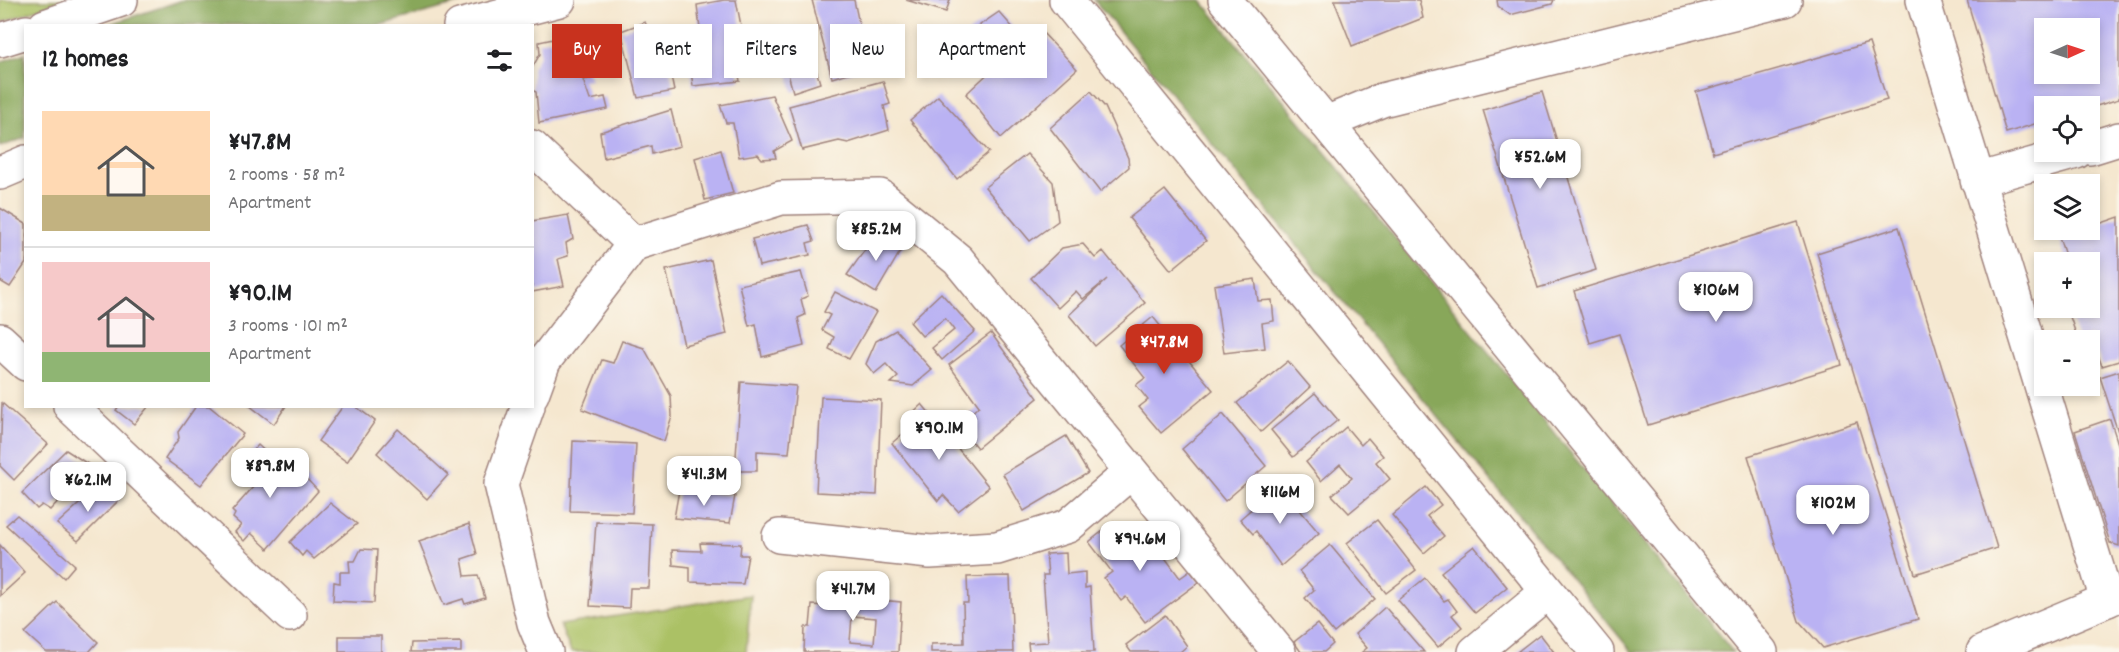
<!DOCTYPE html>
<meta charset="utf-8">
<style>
body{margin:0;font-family:Dekko,sans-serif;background:#f6f6f6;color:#202124;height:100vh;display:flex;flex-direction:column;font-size:22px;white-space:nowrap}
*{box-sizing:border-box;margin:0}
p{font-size:20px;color:#757577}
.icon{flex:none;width:33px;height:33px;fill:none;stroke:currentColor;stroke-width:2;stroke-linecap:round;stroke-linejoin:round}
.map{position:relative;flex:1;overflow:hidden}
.details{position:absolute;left:24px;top:24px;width:510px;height:384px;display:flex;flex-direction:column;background:#fff;border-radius:0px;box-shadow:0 3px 9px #0003}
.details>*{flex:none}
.top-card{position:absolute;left:552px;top:24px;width:570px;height:54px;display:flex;gap:12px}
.needle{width:39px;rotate:87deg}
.controls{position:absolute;left:2034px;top:18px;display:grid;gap:12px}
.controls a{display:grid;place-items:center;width:66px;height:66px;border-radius:0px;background:#fff;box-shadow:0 3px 9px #0003;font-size:30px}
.price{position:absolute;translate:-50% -51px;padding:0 14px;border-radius:12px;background:#fff;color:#222;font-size:20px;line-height:39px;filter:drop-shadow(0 2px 3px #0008)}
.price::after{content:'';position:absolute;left:50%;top:36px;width:18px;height:14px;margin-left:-9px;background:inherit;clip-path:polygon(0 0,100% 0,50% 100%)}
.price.on{background:#c8321e;color:#fff}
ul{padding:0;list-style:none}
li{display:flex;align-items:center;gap:18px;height:150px;padding:0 18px}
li+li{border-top:2px solid #e0e0e0}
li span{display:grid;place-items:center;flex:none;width:168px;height:120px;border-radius:0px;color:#555}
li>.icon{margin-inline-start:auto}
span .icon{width:72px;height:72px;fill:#fffc;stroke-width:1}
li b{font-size:26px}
h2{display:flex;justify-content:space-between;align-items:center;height:72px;padding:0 18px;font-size:26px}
.pill{padding:0 21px;border-radius:0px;background:#fff;box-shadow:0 3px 9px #0003;font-size:21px;line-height:54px}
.pill.on{background:#c8321e;color:#fff}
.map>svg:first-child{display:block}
.green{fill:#abc165;stroke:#7a7048;stroke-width:1.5}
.forest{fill:#88a75a;stroke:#696342;stroke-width:1.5}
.building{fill:#bab2f3;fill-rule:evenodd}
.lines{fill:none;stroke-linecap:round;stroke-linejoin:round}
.minor-casing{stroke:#a0837d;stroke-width:36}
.tertiary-casing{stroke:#a0837d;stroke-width:36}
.secondary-casing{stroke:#a0837d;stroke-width:36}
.minor{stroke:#fff;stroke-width:33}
.tertiary{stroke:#fff;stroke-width:33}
.secondary{stroke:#fff;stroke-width:33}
</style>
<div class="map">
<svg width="2119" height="652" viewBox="0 0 2119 652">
<rect width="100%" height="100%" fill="#fbf7ec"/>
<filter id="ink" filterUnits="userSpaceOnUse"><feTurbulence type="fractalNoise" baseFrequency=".0167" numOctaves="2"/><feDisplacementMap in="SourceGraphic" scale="12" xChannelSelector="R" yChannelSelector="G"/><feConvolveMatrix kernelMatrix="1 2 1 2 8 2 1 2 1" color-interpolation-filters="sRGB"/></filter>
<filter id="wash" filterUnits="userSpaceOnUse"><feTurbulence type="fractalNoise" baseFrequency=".008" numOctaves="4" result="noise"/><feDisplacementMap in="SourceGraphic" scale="24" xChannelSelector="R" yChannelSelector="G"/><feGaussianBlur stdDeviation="1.35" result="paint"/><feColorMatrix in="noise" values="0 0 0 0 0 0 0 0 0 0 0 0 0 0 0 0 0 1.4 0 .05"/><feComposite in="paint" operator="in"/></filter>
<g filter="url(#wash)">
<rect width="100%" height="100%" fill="#f5e7cf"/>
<g class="green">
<path d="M0 0H63L0 23Z"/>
<path d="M751 595 746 652H571L560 625Z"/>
</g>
<g class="forest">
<path d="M183 0H472L380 25H107Z"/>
<path d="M1094 0H1201L1733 652H1632Z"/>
<path d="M25 53V138L0 147V62Z"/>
</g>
<g id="blocks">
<g class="building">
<path d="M724 0H736L745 46 760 44 763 61 748 62 745 54 736 58 740 81 693 86 690 64 704 61 697 5Z"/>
<path d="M812 0H854L868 67 832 78Z"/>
<path d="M906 0H950L946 12Z"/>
<path d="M1334 0H1419L1423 18 1352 46Z"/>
<path d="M1497 0H1554L1552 4 1510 15 1498 6Z"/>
<path d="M1967 0H2119V99L2090 108 2044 106V121L2006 133ZM2044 28H2090V74H2044Z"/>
<path d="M999 12 1025 41 1041 31 1077 69 1001 138 966 94 996 66 967 34Z"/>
<path d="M645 22 649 31 661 29 674 91 638 98 621 31Z"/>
<path d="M804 28 820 83 793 92 787 70H780L776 46 789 42 787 31Z"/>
<path d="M567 36 569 50 589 49 593 68 587 71 591 79 583 80 590 100 605 97 608 109 539 123 536 92 532 90V68L540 54 539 42Z"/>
<path d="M1869 43 1887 100 1713 153 1696 92Z"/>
<path d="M883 81 890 104 884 106 889 130 848 143 839 141 802 150 789 106Z"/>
<path d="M1091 91 1105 107 1128 158 1129 167 1100 192 1050 128Z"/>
<path d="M1542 92 1596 270 1538 288 1483 110Z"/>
<path d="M772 95 792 141 774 151 776 158 762 159 758 154 739 157 733 123H726L720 105Z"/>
<path d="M938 96 989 152 957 179 910 120Z"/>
<path d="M671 110 680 146 652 154 651 146 604 158 600 132Z"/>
<path d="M721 150 733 193 705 200 695 158Z"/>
<path d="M1027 154 1053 182 1058 221 1030 241 985 187Z"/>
<path d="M1165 190 1206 241 1171 270 1129 218Z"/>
<path d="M0 208 26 224V263L10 287 0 281Z"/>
<path d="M568 215 573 239 566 243 568 256 558 259 564 286 532 292V221Z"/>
<path d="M2119 217V361L2102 366 2091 336 2078 340 2067 308H2090V262H2067L2059 237 2090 230V227Z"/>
<path d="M1798 222 1842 365 1648 425 1619 334 1590 343 1574 291Z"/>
<path d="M808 225 814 241 807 243 810 255 759 266 752 239Z"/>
<path d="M1899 227 1997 548 1915 574 1817 253Z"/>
<path d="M884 233 904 245 876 293 847 275 872 240Z"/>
<path d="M1083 244 1095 258 1103 251 1145 303 1095 346 1069 315 1107 279 1083 299 1076 291 1058 308 1031 278 1062 248Z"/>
<path d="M711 260 727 334 684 345 666 270Z"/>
<path d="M801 272 808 296 801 299 805 315 798 318 804 346 762 357 756 324 749 326 739 285Z"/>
<path d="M1255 279 1258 301 1272 300 1274 321 1262 323 1265 348 1224 353 1214 285Z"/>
<path d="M835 292 876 312 849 359 829 349 834 337 822 330 830 315 824 312Z"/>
<path d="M941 293 975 331 942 360 932 348 954 330 945 318 922 336 910 322Z"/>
<path d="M1153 317 1213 390 1161 433 1139 407 1148 400 1136 385 1145 378 1119 345Z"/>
<path d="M896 330 932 370 913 386 891 383 898 377 886 364 874 374 866 364 876 341Z"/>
<path d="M991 333 1038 398 977 448 958 425 979 406 949 365Z"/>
<path d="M622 341 644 348 671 396 672 416 664 441 582 409 602 360 613 363Z"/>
<path d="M1288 361 1310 387 1261 432 1237 403Z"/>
<path d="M2119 371V435L2100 377Z"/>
<path d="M741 382 796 386 789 453 757 451V471H735Z"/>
<path d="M1315 393 1338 420 1293 457 1271 430Z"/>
<path d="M821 397 881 400 877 495 816 492Z"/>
<path d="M2 403 48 444 14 480 0 466Z"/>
<path d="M922 404 989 487 958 511 943 495 938 501 892 443 913 425 907 418Z"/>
<path d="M119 406H149L134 424 116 410Z"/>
<path d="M196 406H209L243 434 201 485 165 459 179 438 178 432Z"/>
<path d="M250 406H286L274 424Z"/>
<path d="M343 406H355L375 421 347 462 318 441Z"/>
<path d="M1223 414 1266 466 1225 501 1182 449Z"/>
<path d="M2110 419 2119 447V546L2110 543 2075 431Z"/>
<path d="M1857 422 1918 619 1823 648 1799 621 1748 456Z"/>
<path d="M1346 427 1361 445 1368 438 1383 456 1376 462 1390 479 1349 513 1332 495 1352 478 1340 464 1321 481 1306 462Z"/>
<path d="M398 429 448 475 427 499 377 453Z"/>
<path d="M1066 436 1088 473 1024 511 1003 474Z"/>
<path d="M573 441 636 444 632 513 570 511Z"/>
<path d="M258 445 298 482 304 476 318 491 268 549 251 533 244 541 235 532 241 525 233 518 235 514 232 511 254 486 237 470Z"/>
<path d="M66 450 91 466 50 510 42 505 37 509 22 493Z"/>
<path d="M1279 485 1319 533 1281 566 1256 531 1253 534 1240 519Z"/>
<path d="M99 486 119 500 78 541 57 524Z"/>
<path d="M1426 487 1441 505 1427 516 1444 536 1424 553 1392 515Z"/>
<path d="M679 490 735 496 730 523 674 518Z"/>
<path d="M330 503 357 524 314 559 306 551 302 556 290 542Z"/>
<path d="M17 515 75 565 64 578 6 525Z"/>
<path d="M1377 520 1416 570 1386 593 1347 543Z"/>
<path d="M596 522 652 524 649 588H630L629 608 590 606Z"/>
<path d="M1114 522 1123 535 1132 529 1147 550 1155 544 1180 578 1190 571 1199 582 1145 622 1126 597 1121 601 1104 578 1112 572 1089 542Z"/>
<path d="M469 524 477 554 462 559 465 576 478 575 485 598 465 604 463 599 444 605 419 541Z"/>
<path d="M700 543 741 544 740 555H748L743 584 690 582V567L673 565 672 550 701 551Z"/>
<path d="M0 545 25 573 0 596Z"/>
<path d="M1330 545 1375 599 1334 633 1305 598 1314 590 1299 571Z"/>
<path d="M1474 546 1507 587 1475 613 1441 572Z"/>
<path d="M361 549 377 550 374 603 333 601 334 582 340 583V572H350L349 561H355Z"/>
<path d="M1066 553 1067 574 1085 572V588L1090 587 1094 652H1029L1028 643 1048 642 1043 575H1048L1046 554Z"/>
<path d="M1010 576 1013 652H931V644L964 643 963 603H968L967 577Z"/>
<path d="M1425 578 1444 601 1448 599 1457 611 1452 615 1462 627 1438 647 1398 600Z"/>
<path d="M827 581 855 582V591L880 592V600L901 602 898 652H804L805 627H810L812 605 825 606ZM852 616 876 618 874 644 850 642Z"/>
<path d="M57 602 98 642 89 652H46L25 633Z"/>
<path d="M1385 607 1424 652H1362L1367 648 1355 634Z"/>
<path d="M1165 615 1187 646 1180 652H1131L1126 645Z"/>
<path d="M1317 624 1333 644 1324 652H1301L1294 642Z"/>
<path d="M1540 634 1554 652H1517Z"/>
<rect x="339" y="636" width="42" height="16"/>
<path d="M461 642V652H411L412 643Z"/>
</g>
</g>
</g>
<g filter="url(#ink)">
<use href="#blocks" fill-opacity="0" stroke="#a0837d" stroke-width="1.5"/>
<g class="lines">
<g class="minor-casing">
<g id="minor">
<path d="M1225 0 1761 652"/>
<path d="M1923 0 2107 600"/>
<path d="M1326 123 1382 100 1785 0"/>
<path d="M532 147 634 244"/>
<path d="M2090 148 2119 139"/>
<path d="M1977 180 2076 152"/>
<path d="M0 340 26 364"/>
<path d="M532 394 544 361 634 244 781 198 880 196 958 260 1279 652"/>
<path d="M70 406 290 615"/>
<path d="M528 406 501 484 534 623 546 652"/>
<path d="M779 536 930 552 997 548 1068 526 1131 472"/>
<path d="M1475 652 1546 593"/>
</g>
</g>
<g class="tertiary-casing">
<g id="tertiary">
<path d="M1066 0 1597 652"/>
<path d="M460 26 559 0"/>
<path d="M0 173 26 162"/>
<path d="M1983 652 2119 595"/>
</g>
</g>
<g class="secondary-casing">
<g id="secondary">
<path d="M45 26 121 0"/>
<path d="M0 40 26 32"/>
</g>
</g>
<use href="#minor" class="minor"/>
<use href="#tertiary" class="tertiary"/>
<use href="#secondary" class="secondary"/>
</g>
</g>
</svg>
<div class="controls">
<a><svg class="needle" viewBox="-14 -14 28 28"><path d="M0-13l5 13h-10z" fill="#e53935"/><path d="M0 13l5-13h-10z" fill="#757577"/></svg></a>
<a><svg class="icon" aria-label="locate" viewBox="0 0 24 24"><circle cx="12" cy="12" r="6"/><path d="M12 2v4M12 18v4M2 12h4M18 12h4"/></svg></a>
<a><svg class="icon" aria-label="layers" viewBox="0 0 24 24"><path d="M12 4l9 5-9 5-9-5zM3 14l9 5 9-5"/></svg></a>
<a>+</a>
<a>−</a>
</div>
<b class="price" style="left:1540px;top:190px">¥52.6M</b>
<b class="price" style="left:876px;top:262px">¥85.2M</b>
<b class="price" style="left:1716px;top:323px">¥106M</b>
<b class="price on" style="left:1164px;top:375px">¥47.8M</b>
<b class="price" style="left:939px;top:461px">¥90.1M</b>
<b class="price" style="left:270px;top:499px">¥89.8M</b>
<b class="price" style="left:704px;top:507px">¥41.3M</b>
<b class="price" style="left:88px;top:513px">¥62.1M</b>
<b class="price" style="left:1280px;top:525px">¥116M</b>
<b class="price" style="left:1833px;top:536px">¥102M</b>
<b class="price" style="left:1140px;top:572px">¥94.6M</b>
<b class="price" style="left:853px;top:622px">¥41.7M</b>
<div class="top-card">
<a class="pill on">Buy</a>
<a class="pill">Rent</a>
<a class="pill">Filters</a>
<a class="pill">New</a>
<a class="pill">Apartment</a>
</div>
<section class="details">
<h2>12 homes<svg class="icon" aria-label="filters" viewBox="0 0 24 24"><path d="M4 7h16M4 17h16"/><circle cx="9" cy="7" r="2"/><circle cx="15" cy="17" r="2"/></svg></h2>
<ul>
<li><span style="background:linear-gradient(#ffd9b3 70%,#c2b280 0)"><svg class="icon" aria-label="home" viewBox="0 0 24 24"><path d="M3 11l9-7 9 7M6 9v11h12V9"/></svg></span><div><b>¥47.8M</b><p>2 rooms · 58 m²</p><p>Apartment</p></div></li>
<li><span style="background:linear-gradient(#f6c9c9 75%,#8fb573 0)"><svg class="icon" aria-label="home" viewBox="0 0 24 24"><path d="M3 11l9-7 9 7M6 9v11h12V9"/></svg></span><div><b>¥90.1M</b><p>3 rooms · 101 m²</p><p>Apartment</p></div></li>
</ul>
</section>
</div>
